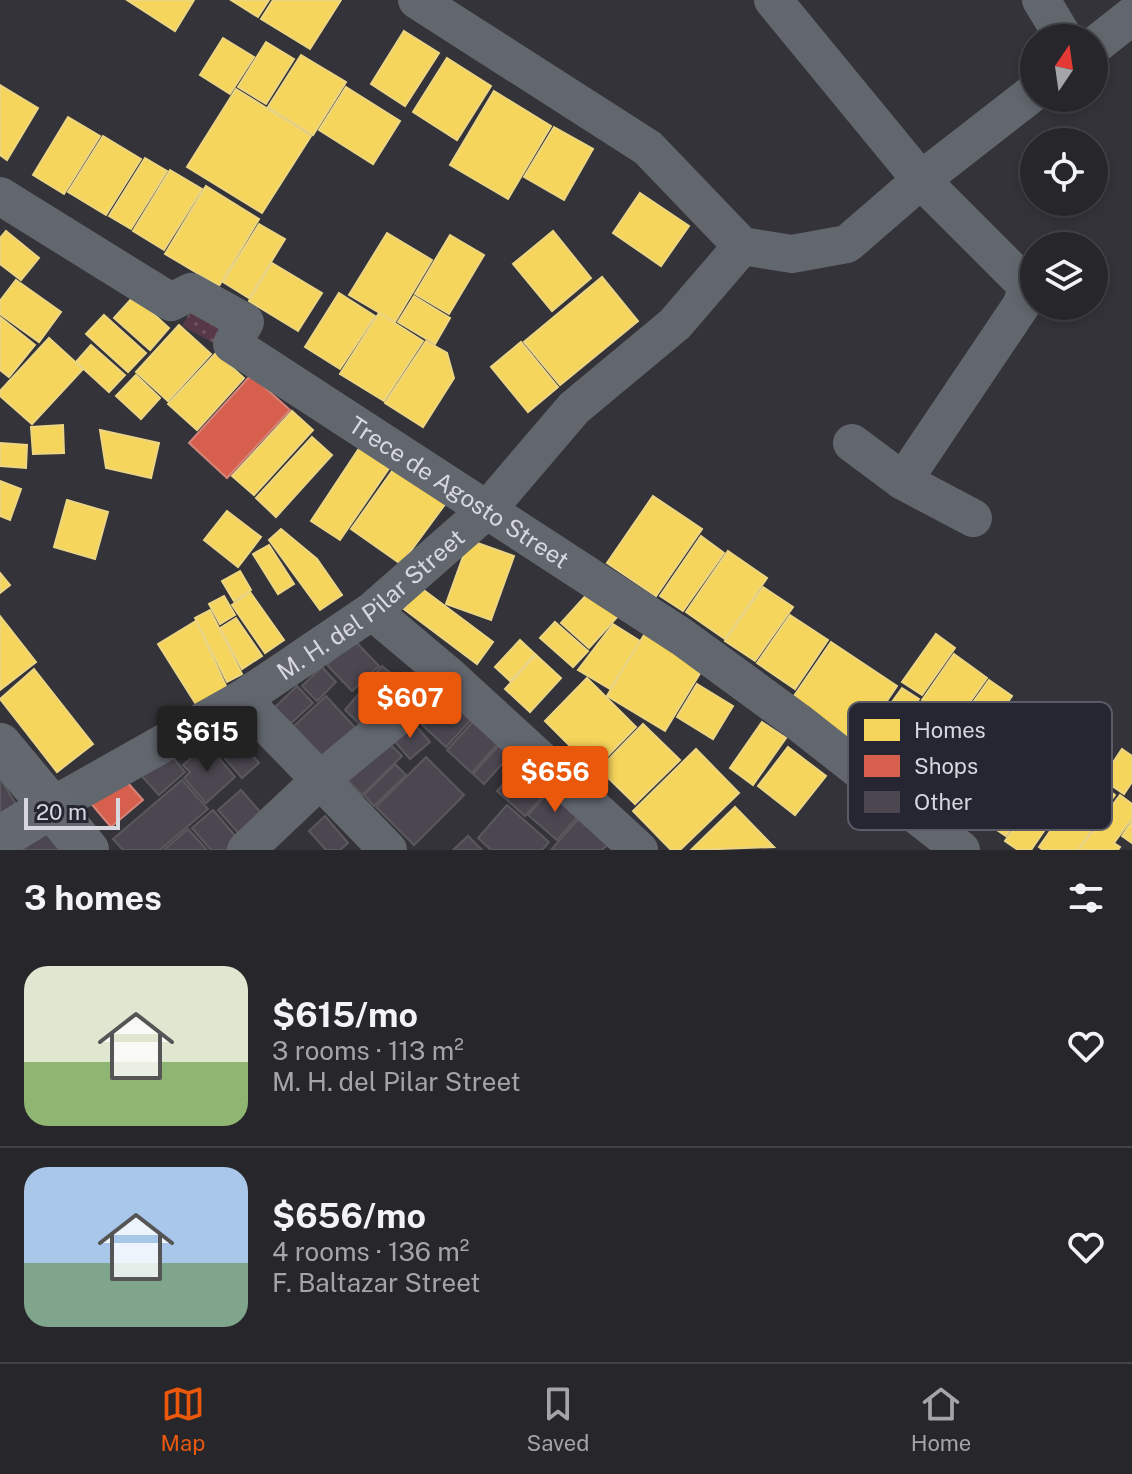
<!DOCTYPE html>
<meta charset="utf-8">
<style>
body{margin:0;font-family:"Public Sans",sans-serif;background:#323237;color:#f1f3f6;height:100vh;display:flex;flex-direction:column;font-size:30px;white-space:nowrap}
*{box-sizing:border-box;margin:0}
p{font-size:26px;color:#a4a5a9}
.icon{flex:none;width:44px;height:44px;fill:none;stroke:currentColor;stroke-width:2;stroke-linecap:round;stroke-linejoin:round}
.map{position:relative;height:850px;overflow:hidden}
.drawer{display:flex;flex-direction:column;background:#26262b;flex:1}
.drawer>*{flex:none}
.needle{width:52px;rotate:13deg}
.fabs{position:absolute;left:1020px;top:24px;display:grid;gap:16px}
.fabs a{display:grid;place-items:center;width:88px;height:88px;border-radius:50%;background:#26262b;box-shadow:0 4px 12px #0003,0 0 0 2px #424347;font-size:40px}
.scale{position:absolute;left:24px;bottom:20px;width:96px;box-sizing:border-box;padding-left:8px;border:4px solid #d7d8df;border-top:0;font-size:22px;line-height:28px;white-space:nowrap;color:#d7d8df;-webkit-text-stroke:6px #262632;paint-order:stroke}
.price{position:absolute;translate:-50% -68px;padding:0 18px;border-radius:8px;background:#ea580c;color:#fff;font-size:26px;line-height:52px;filter:drop-shadow(0 2px 4px #0008)}
.price::after{content:'';position:absolute;left:50%;top:48px;width:24px;height:18px;margin-left:-12px;background:inherit;clip-path:polygon(0 0,100% 0,50% 100%)}
.price.current{background:#222;color:#fff}
ul{padding:0;list-style:none}
li{display:flex;align-items:center;gap:24px;height:200px;padding:0 24px}
li+li{border-top:2px solid #424347}
li span{display:grid;place-items:center;flex:none;width:224px;height:160px;border-radius:24px;color:#555}
li>.icon{margin-inline-start:auto}
span .icon{width:96px;height:96px;fill:#fffc;stroke-width:1}
li b{font-size:34px}
h2{display:flex;justify-content:space-between;align-items:center;height:96px;padding:0 24px;font-size:34px}
.tabs{display:flex;justify-content:space-around;align-items:center;height:112px;border-top:2px solid #424347;background:#26262b;font-size:22px;color:#a4a5a9}
.tabs a{display:grid;justify-items:center;gap:4px}
.tabs .current{color:#ea580c}
.map>svg:first-child{display:block}
.park{fill:url(#park-dots)}
.homes{fill:#f6d55c;stroke:#edd683;stroke-width:2}
.shops{fill:#d6604d;stroke:#d68479;stroke-width:2}
.building{fill:#4b4650;stroke:#5a585d;stroke-width:2}
.lines{fill:none;stroke-linecap:round;stroke-linejoin:round}
.minor{stroke:#62676e;stroke-width:38}
.secondary{stroke:#646970;stroke-width:44}
.labels{text-anchor:middle;dominant-baseline:central;stroke-width:8;stroke-linejoin:round;paint-order:stroke}
.street-label{font-size:24px;fill:#d7d8df;stroke:#262632}
.key{fill:#262632;stroke:#5b5b66;stroke-width:2}
.key-label{font-size:22px;fill:#d7d8df}
</style>
<div class="map">
<svg width="1132" height="850" viewBox="0 0 1132 850">
<defs>
<pattern id="park-dots" width="8" height="8" patternUnits="userSpaceOnUse" patternTransform="scale(2)"><rect width="8" height="8" fill="#563849"/><path d="M2 2h.1M6 6h.1" fill="none" stroke="#6e5463" stroke-width="1.8" stroke-linecap="round"/></pattern>
</defs>
<rect width="100%" height="100%" fill="#333339"/>
<path class="park" d="M196 302 232 320 219 346 182 326Z"/>
<g class="homes">
<path d="M127 0H194L175 31Z"/>
<path d="M231 0H269L258 17Z"/>
<path d="M273 0H341L310 49 261 19Z"/>
<path d="M404 31 439 53 405 106 371 84Z"/>
<path d="M223 38 254 57 230 94 200 75Z"/>
<path d="M266 42 294 59 266 104 238 87Z"/>
<path d="M301 55 346 82 313 135 268 107Z"/>
<path d="M447 58 491 86 457 140 413 112Z"/>
<path d="M0 85 38 108 7 160 0 155Z"/>
<path d="M346 87 400 121 373 164 319 130Z"/>
<path d="M236 89 311 136 262 213 187 167Z"/>
<path d="M494 91 551 126 508 199 450 165Z"/>
<path d="M68 117 100 136 64 194 33 175Z"/>
<path d="M554 127 593 149 564 200 524 177Z"/>
<path d="M103 136 141 159 106 215 68 192Z"/>
<path d="M145 158 167 171 131 229 109 216Z"/>
<path d="M170 170 202 189 164 250 133 231Z"/>
<path d="M206 186 259 219 219 286 165 254Z"/>
<path d="M640 193 689 226 661 266 613 233Z"/>
<path d="M259 224 285 239 249 298 223 282Z"/>
<path d="M6 231 39 258 21 280 0 264V238Z"/>
<path d="M553 231 591 278 552 311 513 264Z"/>
<path d="M387 233 432 260 395 322 349 295Z"/>
<path d="M450 235 484 255 449 314 415 294Z"/>
<path d="M272 263 322 293 298 331 249 301Z"/>
<path d="M602 277 638 321 560 385 524 342Z"/>
<path d="M16 280 61 312 39 342 0 314V301Z"/>
<path d="M339 293 375 316 340 369 305 347Z"/>
<path d="M134 296 169 328 150 350 114 318Z"/>
<path d="M414 296 450 318 435 344 398 322Z"/>
<path d="M379 313 423 341 384 401 340 374Z"/>
<path d="M104 315 146 353 128 372 86 334Z"/>
<path d="M0 317 35 345 9 377 0 370Z"/>
<path d="M179 325 211 354 168 401 136 372Z"/>
<path d="M49 338 83 369 32 424 0 396V391Z"/>
<path d="M426 341 447 353 454 378 423 427 385 403Z"/>
<path d="M521 342 558 387 528 412 491 367Z"/>
<path d="M91 345 125 375 109 392 76 362Z"/>
<path d="M216 353 244 378 197 430 168 404Z"/>
<path d="M136 375 160 398 141 419 116 396Z"/>
<path d="M292 411 313 430 254 495 232 476Z"/>
<path d="M63 425 64 453 33 454 31 427Z"/>
<path d="M100 430 159 443 151 478 106 468Z"/>
<path d="M312 437 332 455 276 517 256 498Z"/>
<path d="M0 443 27 445 26 468 0 466Z"/>
<path d="M362 444 392 464 340 540 311 521Z"/>
<path d="M395 467 446 503 401 564 351 529Z"/>
<path d="M0 481 21 489 10 520 0 516Z"/>
<path d="M653 496 702 529 656 596 607 563Z"/>
<path d="M67 500 108 512 95 559 54 547Z"/>
<path d="M227 511 261 537 238 567 204 540Z"/>
<path d="M281 529 317 559 342 595 320 610 269 540Z"/>
<path d="M701 536 724 553 683 611 660 596Z"/>
<path d="M469 540 514 556 491 620 446 604Z"/>
<path d="M269 545 294 584 278 594 253 554Z"/>
<path d="M728 551 767 578 725 639 686 612Z"/>
<path d="M240 571 251 590 234 601 222 581Z"/>
<path d="M0 573 10 585 0 593Z"/>
<path d="M763 587 793 607 755 661 725 641Z"/>
<path d="M421 588 493 642 477 664 404 609Z"/>
<path d="M590 591 618 616 589 648 561 623Z"/>
<path d="M250 592 284 640 265 653 232 605Z"/>
<path d="M224 596 235 615 220 624 209 604Z"/>
<path d="M210 610 242 674 227 682 195 618Z"/>
<path d="M790 615 828 640 795 689 757 663Z"/>
<path d="M0 616 36 662 0 690Z"/>
<path d="M236 618 262 656 242 669 220 628Z"/>
<path d="M196 621 227 688 197 706 158 644Z"/>
<path d="M555 622 588 651 573 667 540 638Z"/>
<path d="M613 624 640 641 610 689 578 670Z"/>
<path d="M647 630 705 665 665 731 607 696Z"/>
<path d="M936 634 955 648 922 695 902 682Z"/>
<path d="M520 640 535 654 510 681 495 667Z"/>
<path d="M831 642 897 686 858 744 792 699Z"/>
<path d="M954 654 987 678 955 723 922 700Z"/>
<path d="M536 655 561 678 530 712 505 689Z"/>
<path d="M34 669 93 744 57 772 0 699Z"/>
<path d="M587 678 636 727 594 770 545 721Z"/>
<path d="M989 680 1012 696 982 738 959 722Z"/>
<path d="M697 684 733 706 713 739 677 717Z"/>
<path d="M902 688 919 699 883 750 866 738Z"/>
<path d="M762 722 786 738 753 785 730 768Z"/>
<path d="M643 724 680 760 635 804 599 769Z"/>
<path d="M788 747 826 776 795 815 758 786Z"/>
<path d="M696 749 739 793 680 850H671L633 811Z"/>
<path d="M1122 749 1132 756V782L1124 794 1102 779Z"/>
<path d="M1007 775 1035 794 1006 836 978 817Z"/>
<path d="M1091 778 1115 795 1095 823 1071 807Z"/>
<path d="M1120 795 1132 804V818L1114 843 1120 847 1118 850H1079Z"/>
<path d="M1036 797 1057 812 1031 850H1018L1005 841Z"/>
<path d="M735 807 774 847 691 850Z"/>
<path d="M1067 807 1094 826 1078 850H1043L1039 847Z"/>
<path d="M1132 821V843L1122 836Z"/>
</g>
<g class="shops">
<path d="M251 375 290 410 227 478 189 443Z"/>
<path d="M119 773 143 800 111 827 88 800Z"/>
</g>
<g class="building">
<path d="M354 640 379 666 352 691 327 665Z"/>
<path d="M382 666 413 691 370 734 345 710Z"/>
<path d="M322 667 336 682 317 701 302 686Z"/>
<path d="M297 686 313 703 288 726 272 710Z"/>
<path d="M453 690 478 712 446 747 422 725Z"/>
<path d="M326 696 361 734 329 765 293 727Z"/>
<path d="M482 712 506 734 472 773 447 750Z"/>
<path d="M411 720 430 742 410 759 391 737Z"/>
<path d="M232 732 259 763 242 778 214 746Z"/>
<path d="M508 735 519 745 484 784 473 774Z"/>
<path d="M386 740 402 756 362 795 347 779Z"/>
<path d="M207 744 235 777 206 803 184 778 190 772 183 765Z"/>
<path d="M166 749 185 772 159 795 138 772Z"/>
<path d="M529 756 557 781 525 816 497 791Z"/>
<path d="M426 757 464 795 414 845 376 807Z"/>
<path d="M395 764 406 775 374 806 364 795Z"/>
<path d="M0 778 19 809 0 820Z"/>
<path d="M182 780 208 809 160 850H123L113 839Z"/>
<path d="M553 788 581 813 557 840 528 815Z"/>
<path d="M241 790 264 816 241 836 218 810Z"/>
<path d="M507 805 549 842 542 850H491L478 838Z"/>
<path d="M213 810 243 845 237 850H211L192 828Z"/>
<path d="M325 816 348 843 340 850H326L309 831Z"/>
<path d="M581 816 612 842 601 850H551Z"/>
<path d="M47 825 69 850H23L21 847Z"/>
<path d="M188 829 207 850H164Z"/>
<path d="M468 836 482 850H453Z"/>
</g>
<g class="lines">
<g class="minor">
<path d="M417 0 648 148 742 246 792 254 847 244 921 180 1034 92"/>
<path d="M773 0 921 180 1027 286 1022 304 903 481"/>
<path d="M1041 0 1064 38"/>
<path d="M1094 46 1132 16"/>
<path id="s1" d="M0 196 171 302 191 292 245 322 232 344 682 637 797 721 961 850"/>
<path d="M852 443 903 481 973 518"/>
<path d="M372 611 448 675 639 850"/>
<path d="M242 699 388 850"/>
<path id="s2" d="M52 806 242 699 372 611 487 510 574 408 675 324 742 246"/>
<path d="M246 850 320 780 448 675"/>
</g>
<g class="secondary">
<path d="M0 745 87 850"/>
<path d="M0 838 52 806"/>
</g>
</g>
<g class="labels">
<g class="street-label">
<text stroke="none"><textPath href="#s1" startOffset="582">Trece de Agosto Street</textPath></text>
<text stroke="none"><textPath href="#s2" startOffset="378">M. H. del Pilar Street</textPath></text>
</g>
</g>
<rect x="848" y="702" width="264" height="128" rx="12" class="key"/>
<rect x="864" y="719" width="36" height="22" fill="#f6d55c"/>
<rect x="864" y="755" width="36" height="22" fill="#d6604d"/>
<rect x="864" y="791" width="36" height="22" fill="#4b4650"/>
<g class="key-label">
<text x="914" y="738">Homes</text>
<text x="914" y="774">Shops</text>
<text x="914" y="810">Other</text>
</g>
</svg>
<div class="fabs">
<a><svg class="needle" viewBox="-14 -14 28 28"><path d="M0-13l5 13h-10z" fill="#e53935"/><path d="M0 13l5-13h-10z" fill="#a4a5a9"/></svg></a>
<a><svg class="icon" aria-label="locate" viewBox="0 0 24 24"><circle cx="12" cy="12" r="6"/><path d="M12 2v4M12 18v4M2 12h4M18 12h4"/></svg></a>
<a><svg class="icon" aria-label="layers" viewBox="0 0 24 24"><path d="M12 4l9 5-9 5-9-5zM3 14l9 5 9-5"/></svg></a>
</div>
<div class="scale">20 m</div>
<b class="price" style="left:410px;top:740px">$607</b>
<b class="price current" style="left:207px;top:774px">$615</b>
<b class="price" style="left:555px;top:814px">$656</b>
</div>
<section class="drawer">
<h2>3 homes<svg class="icon" aria-label="filters" viewBox="0 0 24 24"><path d="M4 7h16M4 17h16"/><circle cx="9" cy="7" r="2"/><circle cx="15" cy="17" r="2"/></svg></h2>
<ul>
<li><span style="background:linear-gradient(#dfe7d0 60%,#8fb573 0)"><svg class="icon" aria-label="home" viewBox="0 0 24 24"><path d="M3 11l9-7 9 7M6 9v11h12V9"/></svg></span><div><b>$615/mo</b><p>3 rooms · 113 m²</p><p>M. H. del Pilar Street</p></div><svg class="icon" aria-label="heart" viewBox="0 0 24 24"><path d="M12 20l-8-8c-3-5 5-10 8-4 3-6 11-1 8 4z"/></svg></li>
<li><span style="background:linear-gradient(#a9c7e8 60%,#7fa58c 0)"><svg class="icon" aria-label="home" viewBox="0 0 24 24"><path d="M3 11l9-7 9 7M6 9v11h12V9"/></svg></span><div><b>$656/mo</b><p>4 rooms · 136 m²</p><p>F. Baltazar Street</p></div><svg class="icon" aria-label="heart" viewBox="0 0 24 24"><path d="M12 20l-8-8c-3-5 5-10 8-4 3-6 11-1 8 4z"/></svg></li>
</ul>
</section>
<nav class="tabs">
<a class="current"><svg class="icon" aria-label="map" viewBox="0 0 24 24"><path d="M3 6l6-2 6 2 6-2v14l-6 2-6-2-6 2zM9 4v14M15 6v14"/></svg>Map</a>
<a><svg class="icon" aria-label="saved" viewBox="0 0 24 24"><path d="M7 4h10v16l-5-4-5 4z"/></svg>Saved</a>
<a><svg class="icon" aria-label="home" viewBox="0 0 24 24"><path d="M3 11l9-7 9 7M6 9v11h12V9"/></svg>Home</a>
</nav>
